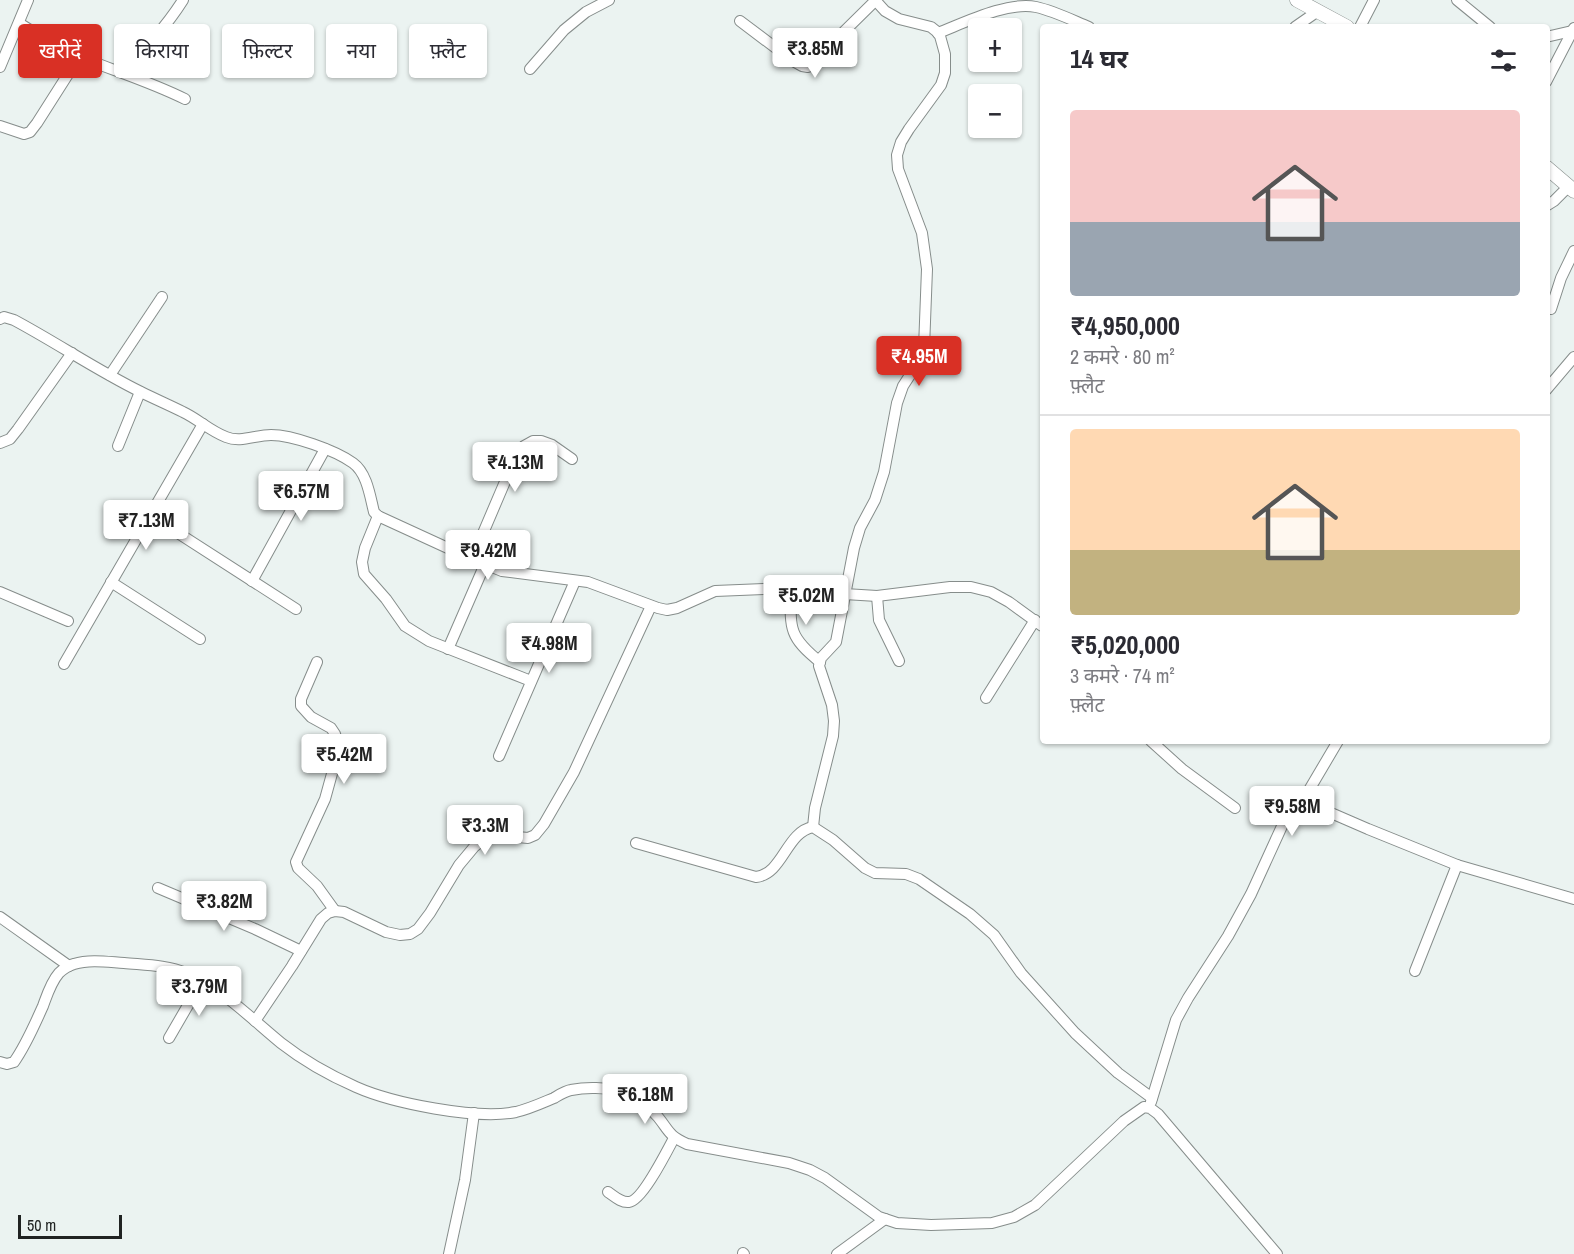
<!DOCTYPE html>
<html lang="hi">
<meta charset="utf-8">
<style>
body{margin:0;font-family:"Archivo Narrow","Noto Sans Devanagari",sans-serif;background:#f7f7f7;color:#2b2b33;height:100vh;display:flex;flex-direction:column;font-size:22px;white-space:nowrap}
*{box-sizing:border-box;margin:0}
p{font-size:20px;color:#7c7c81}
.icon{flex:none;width:33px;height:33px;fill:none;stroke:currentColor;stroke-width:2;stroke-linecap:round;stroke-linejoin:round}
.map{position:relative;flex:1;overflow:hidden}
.details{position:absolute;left:1040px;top:24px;width:510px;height:720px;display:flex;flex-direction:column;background:#fff;border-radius:6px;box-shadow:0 2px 4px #0004}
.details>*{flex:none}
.banner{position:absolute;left:18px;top:24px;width:570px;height:54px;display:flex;gap:12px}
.fabs{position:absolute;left:968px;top:18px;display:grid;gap:12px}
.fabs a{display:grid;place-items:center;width:54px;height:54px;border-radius:6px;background:#fff;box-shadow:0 2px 4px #0004;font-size:30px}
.scale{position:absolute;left:18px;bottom:15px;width:104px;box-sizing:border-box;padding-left:6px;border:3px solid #202322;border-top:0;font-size:16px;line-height:21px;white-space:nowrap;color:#202322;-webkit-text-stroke:4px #ebf3f1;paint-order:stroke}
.price{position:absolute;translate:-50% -51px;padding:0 14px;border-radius:6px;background:#fff;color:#222;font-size:20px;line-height:39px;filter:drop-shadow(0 2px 3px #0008)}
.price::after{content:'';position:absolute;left:50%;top:36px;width:18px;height:14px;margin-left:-9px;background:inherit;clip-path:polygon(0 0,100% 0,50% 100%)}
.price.current{background:#d93025;color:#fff}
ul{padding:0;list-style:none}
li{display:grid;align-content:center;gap:12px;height:318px;padding:0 30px}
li+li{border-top:2px solid #e1e1e2}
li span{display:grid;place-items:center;height:186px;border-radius:6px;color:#555}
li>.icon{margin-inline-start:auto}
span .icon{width:108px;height:108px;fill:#fffc;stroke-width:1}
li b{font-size:26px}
h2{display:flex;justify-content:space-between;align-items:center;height:72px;padding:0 30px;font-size:26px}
.pill{padding:0 21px;border-radius:6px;background:#fff;box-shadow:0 2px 4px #0004;font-size:21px;line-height:54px}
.pill.current{background:#d93025;color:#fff}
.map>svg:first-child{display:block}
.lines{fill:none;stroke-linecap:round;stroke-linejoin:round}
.minor-casing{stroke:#868d8b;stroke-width:12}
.tertiary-casing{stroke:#868d8b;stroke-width:15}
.minor{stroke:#fff;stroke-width:10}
.tertiary{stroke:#fff;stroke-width:14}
</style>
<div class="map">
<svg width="1574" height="1254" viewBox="0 0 1574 1254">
<rect width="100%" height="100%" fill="#ebf3f1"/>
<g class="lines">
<g class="minor-casing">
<g id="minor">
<path d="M1457 0 1490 27"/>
<path d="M740 21 793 61 802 66 808 67 876 0"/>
<path d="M19 23C38 35 58 48 80 57 115 71 151 82 185 99"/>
<path d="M1295 27 1318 11"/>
<path d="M1360 27 1374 0"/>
<path d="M938 33C964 23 1008 1 1036 7 1054 11 1072 20 1089 27"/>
<path d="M1546 37 1572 31"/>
<path d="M0 67 28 0"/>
<path d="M530 69 564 30 586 12 609 0"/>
<path d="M123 72C145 49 166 27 183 0"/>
<path d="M1546 82 1574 28"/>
<path d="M0 126 24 134 30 132 37 123 79 57"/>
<path d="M1546 206 1554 201 1569 186"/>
<path d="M1551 309 1561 278 1574 251"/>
<path d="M0 319 4 317 14 320C57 343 98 371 141 392 155 399 169 405 183 412 198 419 210 431 226 437 241 443 255 435 271 435 292 435 335 450 353 463 367 473 370 496 374 512L378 516 463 555 502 571 588 582 658 608 667 610 677 608 715 591 764 589 877 596 950 587H971L991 592 1009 602 1042 626"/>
<path d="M110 375 162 297"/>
<path d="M1546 390 1574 357"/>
<path d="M0 443 10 439 18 429 72 353"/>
<path d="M118 446 140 392"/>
<path d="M150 515 296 609"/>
<path d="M378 516 365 548 362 562 364 574 386 599 405 626 429 641 531 681"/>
<path d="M472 559 504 484 519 452 524 446 533 441H541L552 445 572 459"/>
<path d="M252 581 325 449"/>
<path d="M111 582 200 639"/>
<path d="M791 591C790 629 789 637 820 662"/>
<path d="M0 592 68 621"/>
<path d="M877 596 879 620 899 661"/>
<path d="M448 649 485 564"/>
<path d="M317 662 301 699V706L311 717 331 728 335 734 337 741 333 770 325 799 296 862 298 868 317 886 335 911"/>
<path d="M64 664 203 424"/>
<path d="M986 698 1035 620"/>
<path d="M1151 741 1182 769 1235 808"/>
<path d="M499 756 575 581"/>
<path d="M1302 802 1338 741"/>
<path d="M813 827 815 808 833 736 834 721 832 705 819 666 821 658 836 642 854 548 860 528 875 500 884 472 897 403 903 386 921 358 924 348 927 269 922 233 898 169 897 155 901 142 909 129 941 85 945 73V54L940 36 936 31 931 27 899 19 885 11 875 0"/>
<path d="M636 843 756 877C783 874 786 832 813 827L833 840 865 868 875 873 906 874 919 879 970 914 994 935 1021 973 1075 1033 1118 1073 1152 1098"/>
<path d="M158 888 255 929 301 951"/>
<path d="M0 917 69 966"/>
<path d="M1415 971 1457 865"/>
<path d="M255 1021 292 966 321 919 328 913 335 911 344 912 386 932 400 935 410 934 418 929 430 913 459 865 474 847 486 837 498 835 528 838 535 835 544 824 574 772 651 606"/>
<path d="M169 1038 202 981"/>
<path d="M0 1062 7 1064 14 1062C26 1045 34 1026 43 1006 47 995 51 982 59 973 62 970 69 965 74 964 90 959 108 962 124 963 144 965 167 965 186 973 219 986 254 1021 281 1043 304 1061 329 1075 356 1087 392 1103 476 1120 516 1112 529 1109 542 1103 554 1098 559 1095 565 1091 571 1090 586 1087 606 1087 620 1092 634 1097 649 1106 658 1117 670 1132 668 1135 687 1144L789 1163 810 1170 825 1178 879 1217 897 1223 931 1225 992 1223 1014 1217 1035 1205 1124 1121 1144 1107 1150 1108 1158 1114 1277 1254"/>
<path d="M1151 1102 1176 1020 1188 998 1228 936 1251 894 1288 813C1295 806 1299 802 1308 803L1368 829 1457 865 1574 899"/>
<path d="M608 1192C614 1196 621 1203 629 1202 642 1201 667 1151 674 1138"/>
<path d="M743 1253 744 1254"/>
<path d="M449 1254 465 1180 474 1113"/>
<path d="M837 1254 885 1219"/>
</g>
</g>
<g class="tertiary-casing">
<g id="tertiary">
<path d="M1297 0 1347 27"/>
<path d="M1546 167 1574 191"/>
</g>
</g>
<use href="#minor" class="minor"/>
<use href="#tertiary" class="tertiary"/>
</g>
</svg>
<div class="fabs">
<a>+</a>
<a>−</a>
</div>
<div class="scale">50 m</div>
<b class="price" style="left:815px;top:79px">₹3.85M</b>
<b class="price current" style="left:919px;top:387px">₹4.95M</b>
<b class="price" style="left:515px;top:493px">₹4.13M</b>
<b class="price" style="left:301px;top:522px">₹6.57M</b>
<b class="price" style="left:146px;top:551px">₹7.13M</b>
<b class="price" style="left:488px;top:581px">₹9.42M</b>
<b class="price" style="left:806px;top:626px">₹5.02M</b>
<b class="price" style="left:549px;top:674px">₹4.98M</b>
<b class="price" style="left:344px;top:785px">₹5.42M</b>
<b class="price" style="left:1292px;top:837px">₹9.58M</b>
<b class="price" style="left:485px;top:856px">₹3.3M</b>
<b class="price" style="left:224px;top:932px">₹3.82M</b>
<b class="price" style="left:199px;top:1017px">₹3.79M</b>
<b class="price" style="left:645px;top:1125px">₹6.18M</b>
<div class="banner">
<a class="pill current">खरीदें</a>
<a class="pill">किराया</a>
<a class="pill">फ़िल्टर</a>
<a class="pill">नया</a>
<a class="pill">फ़्लैट</a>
</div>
<section class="details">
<h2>14 घर<svg class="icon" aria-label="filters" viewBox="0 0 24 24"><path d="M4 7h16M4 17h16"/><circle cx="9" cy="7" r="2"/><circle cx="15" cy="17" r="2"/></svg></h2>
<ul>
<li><span style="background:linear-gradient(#f6c9c9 60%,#9aa5b1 0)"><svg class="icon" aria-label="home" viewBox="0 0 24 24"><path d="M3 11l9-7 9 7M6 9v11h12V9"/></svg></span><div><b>₹4,950,000</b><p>2 कमरे · 80 m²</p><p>फ़्लैट</p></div></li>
<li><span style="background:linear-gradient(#ffd9b3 65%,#c2b280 0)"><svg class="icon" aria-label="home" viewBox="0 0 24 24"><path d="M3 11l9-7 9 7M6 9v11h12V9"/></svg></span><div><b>₹5,020,000</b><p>3 कमरे · 74 m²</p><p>फ़्लैट</p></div></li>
</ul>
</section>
</div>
